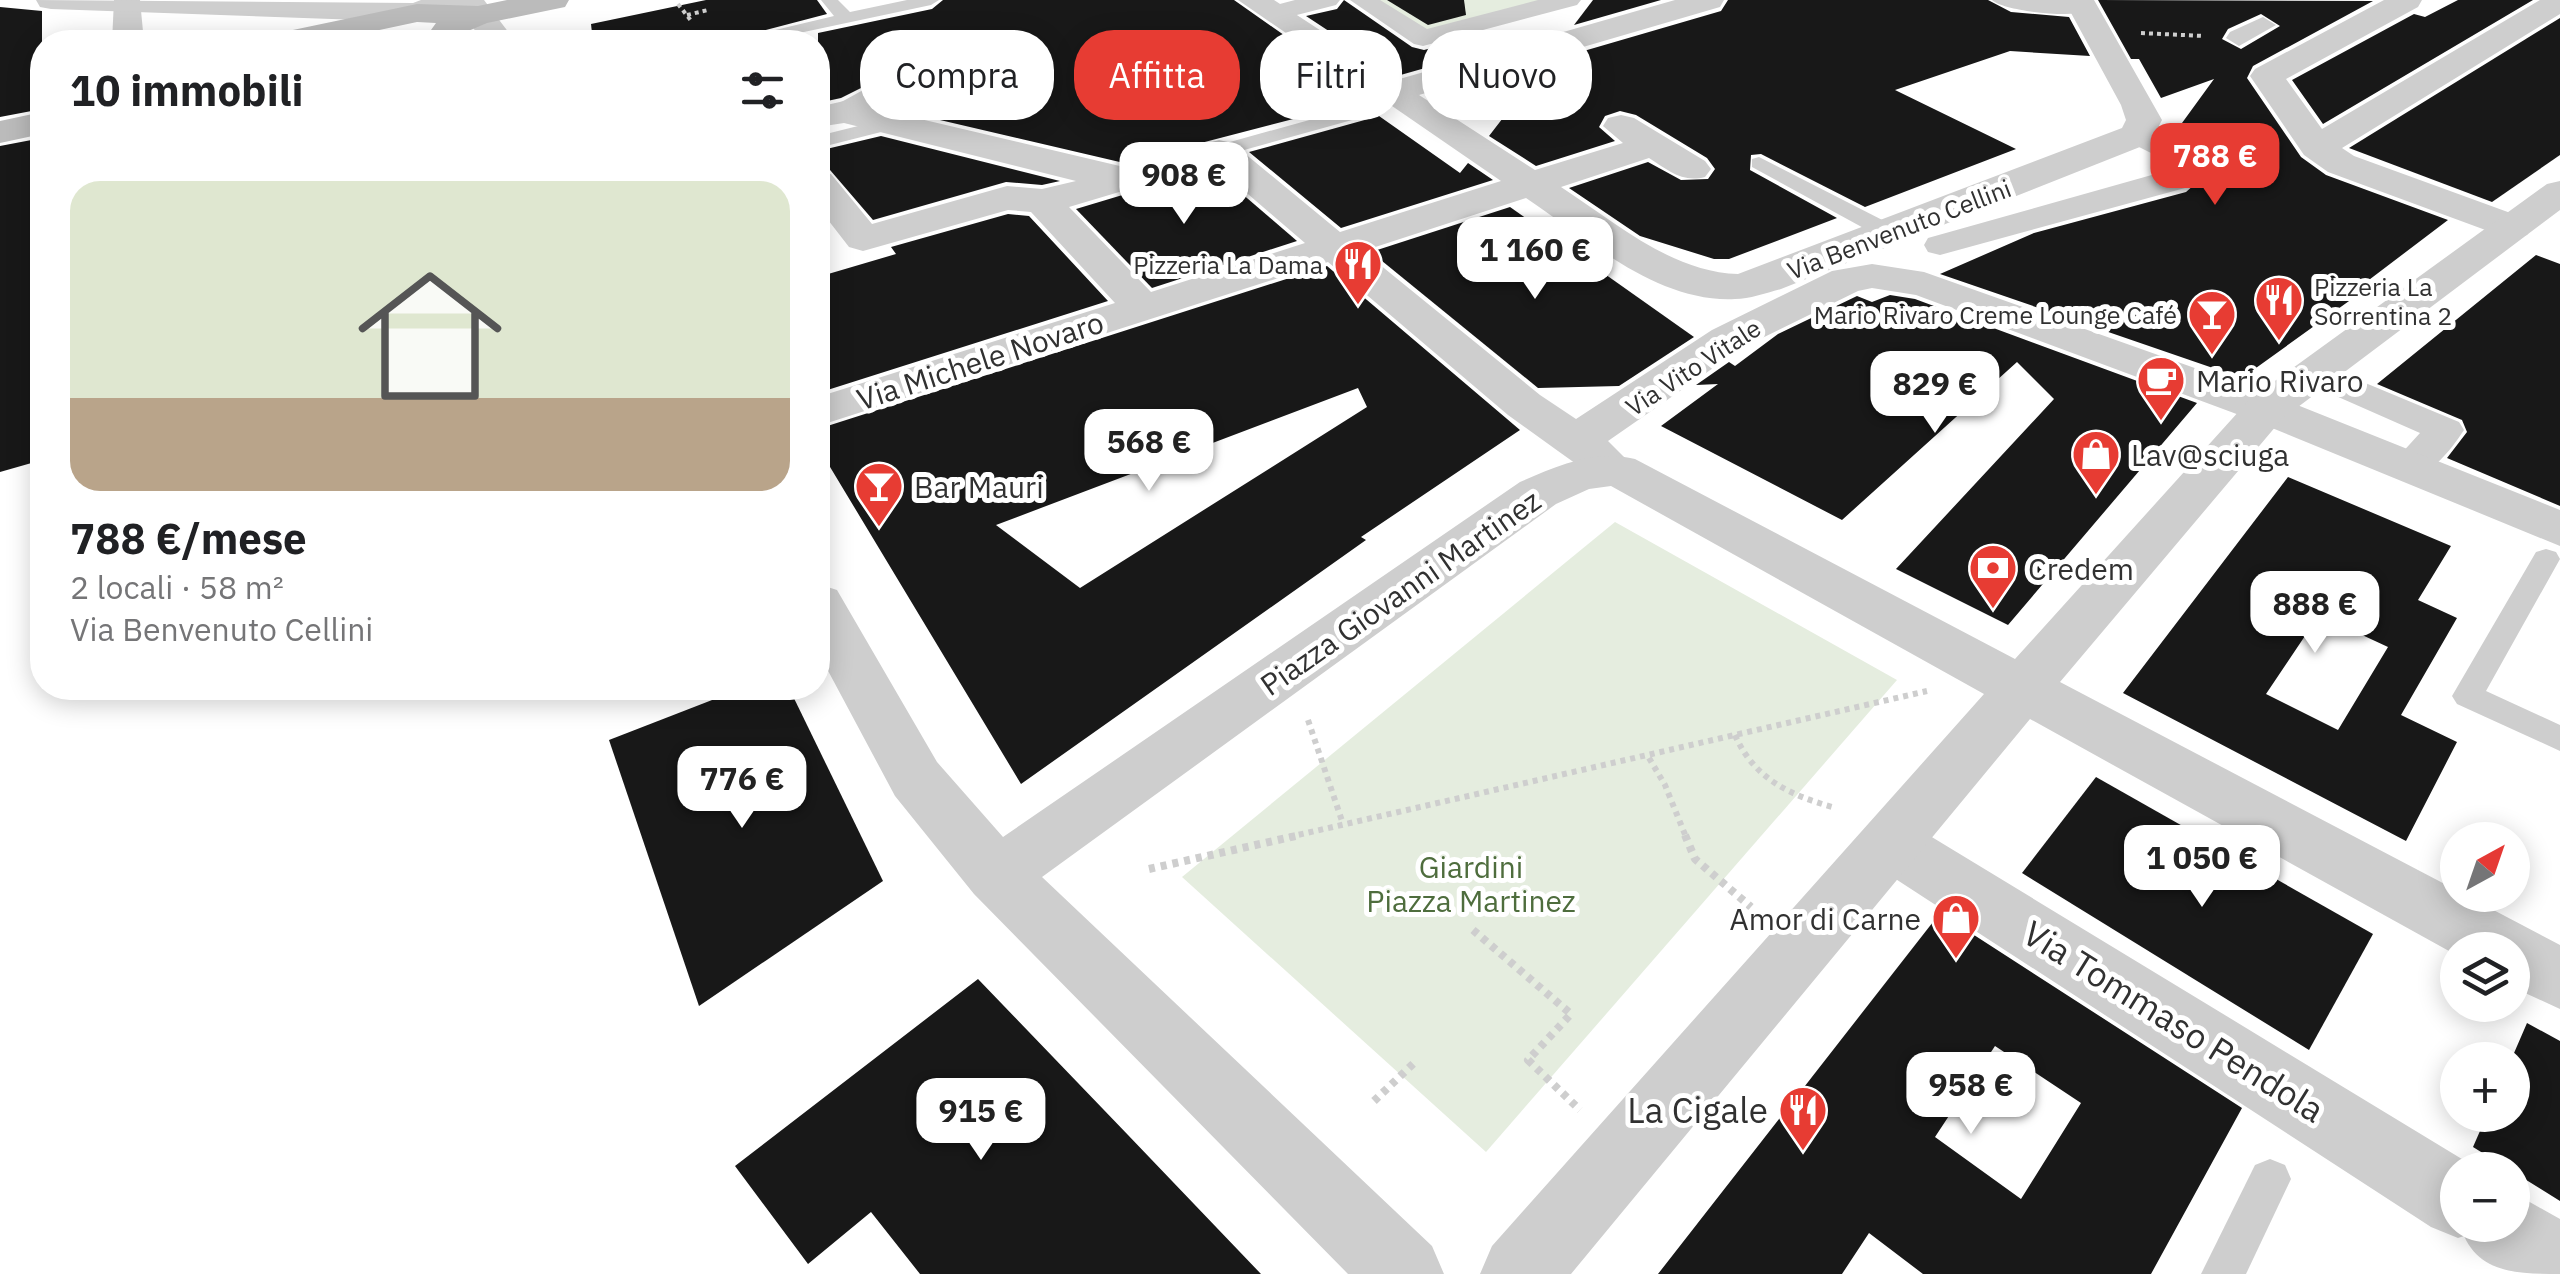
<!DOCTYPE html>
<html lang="it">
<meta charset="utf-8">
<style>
body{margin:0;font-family:"IBM Plex Sans",sans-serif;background:#f2f2f2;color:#202124;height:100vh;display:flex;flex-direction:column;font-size:38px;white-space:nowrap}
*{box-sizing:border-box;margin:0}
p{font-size:32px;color:#757577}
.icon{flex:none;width:55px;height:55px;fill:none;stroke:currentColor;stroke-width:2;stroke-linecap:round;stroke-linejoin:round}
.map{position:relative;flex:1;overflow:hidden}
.sheet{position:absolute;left:30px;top:30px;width:800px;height:670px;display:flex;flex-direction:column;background:#fff;border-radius:40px;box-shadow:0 5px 25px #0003}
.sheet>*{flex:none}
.guide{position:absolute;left:860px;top:30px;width:950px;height:90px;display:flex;gap:20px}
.needle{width:65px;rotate:40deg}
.tools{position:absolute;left:2440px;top:822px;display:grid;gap:20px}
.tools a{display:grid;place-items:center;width:90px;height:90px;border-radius:50%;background:#fff;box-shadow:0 5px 25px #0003;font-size:50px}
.price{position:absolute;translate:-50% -85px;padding:0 22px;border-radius:20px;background:#fff;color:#222;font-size:32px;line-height:65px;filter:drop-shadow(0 2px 5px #0008)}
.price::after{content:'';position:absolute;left:50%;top:60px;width:30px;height:22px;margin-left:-15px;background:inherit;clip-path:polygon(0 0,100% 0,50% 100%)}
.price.selected{background:#e73c33;color:#fff}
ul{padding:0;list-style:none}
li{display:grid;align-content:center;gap:20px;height:530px;padding:0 40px}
li span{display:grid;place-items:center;height:310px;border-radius:30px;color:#555}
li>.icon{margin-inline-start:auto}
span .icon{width:180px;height:180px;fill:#fffc;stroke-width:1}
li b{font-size:42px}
h2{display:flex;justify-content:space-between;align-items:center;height:120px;padding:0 40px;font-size:42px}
.chip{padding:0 35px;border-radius:40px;background:#fff;box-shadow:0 5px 25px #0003;font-size:35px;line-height:90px}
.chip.selected{background:#e73c33;color:#fff}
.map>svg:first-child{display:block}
.green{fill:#e5eddf}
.building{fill:#181818;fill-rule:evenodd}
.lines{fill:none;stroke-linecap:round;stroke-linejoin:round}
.path-far2{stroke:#cecece;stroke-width:4;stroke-dasharray:4 4;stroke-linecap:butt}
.path-far1{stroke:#cecece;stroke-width:6;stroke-dasharray:5 5;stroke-linecap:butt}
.path{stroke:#cecece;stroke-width:8;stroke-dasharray:6 6;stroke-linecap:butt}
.service{fill:#cecece;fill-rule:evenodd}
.pedestrian{fill:#cecece;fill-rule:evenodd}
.minor{fill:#cecece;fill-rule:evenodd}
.tertiary{fill:#cecece;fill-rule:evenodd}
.secondary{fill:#bbb;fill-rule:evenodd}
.labels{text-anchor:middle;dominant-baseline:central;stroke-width:10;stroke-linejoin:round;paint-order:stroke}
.far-street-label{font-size:25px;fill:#313131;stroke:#fff}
.far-poi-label{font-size:25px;fill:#313131;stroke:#fff;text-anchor:end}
.street-label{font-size:30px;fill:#313131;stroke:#fff}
.poi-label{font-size:30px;fill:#313131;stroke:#fff;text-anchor:start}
.park-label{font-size:30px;fill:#4e6d3d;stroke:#fff}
.near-street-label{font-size:35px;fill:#313131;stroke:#fff}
.near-poi-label{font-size:35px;fill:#313131;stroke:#fff;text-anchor:end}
</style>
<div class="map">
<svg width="2560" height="1274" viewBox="0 0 2560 1274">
<rect width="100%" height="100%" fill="#fff"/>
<g class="green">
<path d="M1371 0H1550L1424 34Z"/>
<path d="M1615 522 1897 680 1486 1152 1182 877Z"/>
</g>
<g class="building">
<path d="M706 0H817L827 14 720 42H593L591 24Z"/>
<path d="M943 0H1234L1368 94 1353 98 1359 102 1124 163 880 106 902 88 901 83 887 75 841 98 818 103V33L932 9Z"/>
<path d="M1344 0 1412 47 1424 50 1469 38 1471 55 1397 76 1306 16 1337 9Z"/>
<path d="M1387 0H1464L1466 15 1428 25Z"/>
<path d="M1593 0H1661L1574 25Z"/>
<path d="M1728 0H1988L2011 12 2069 17 2090 56 2010 51 1895 90 2016 149 1865 207 1761 154 1751 155 1750 170 1837 218 1729 259H1714L1640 236 1569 188 1648 162 1681 180 1708 179 1715 169 1707 158 1636 115 1620 111 1605 116 1599 127 1615 141 1536 166 1489 136 1546 62 1721 11Z"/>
<path d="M2098 0 2373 1 2253 66 2247 78 2301 157 2326 175 2448 220 2357 289 2363 291 2242 378 1940 274 2034 233 2186 192 2203 177 2236 168 2206 157 2174 134 2214 79 2161 98 2139 59H2131ZM2261 14 2280 26 2241 49 2222 39 2228 29Z"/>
<path d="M2458 0H2533L2323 124 2292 80 2414 14 2425 17Z"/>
<path d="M0 7 42 11V109L0 117Z"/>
<path d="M2560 18V155L2492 202 2349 148Z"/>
<path d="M1379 116 1460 173 1468 163 1493 180 1341 228 1249 152Z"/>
<path d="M881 136 1060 181 1042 185 1006 182 873 220 818 156V151Z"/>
<path d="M42 138V460L0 472V146Z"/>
<path d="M1212 168 1297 241 1152 288 1076 209Z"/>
<path d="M1510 207 1694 337 1619 386 1538 388 1371 252Z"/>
<path d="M1008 214 1029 216 1108 301 818 393V277L896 254 891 247Z"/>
<path d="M2536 255 2560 264V506L2447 458 2467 432 2462 420 2377 384Z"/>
<path d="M1327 266 1520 430 1361 537 1366 540 1021 784 818 447V429ZM1358 388 1367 407 1080 588 996 525Z"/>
<path d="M1890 295 1915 299 2197 403 2008 625 1896 569 2054 399 2017 362 1842 520 1661 426 1718 384 1696 385 1729 362 1735 366 1778 334 1857 296 1872 302Z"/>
<path d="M2288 477 2451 546 2418 600 2457 618 2401 715 2457 742 2406 841 2123 693ZM2319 615 2388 647 2338 730 2266 694Z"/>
<path d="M743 688H789L883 881 699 1006 609 740Z"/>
<path d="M2096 777 2373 934 2309 1050 2022 873Z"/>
<path d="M1940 913 2242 1108 2151 1274H1923L1869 1233 1842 1274H1658ZM1995 1046 2081 1103 2021 1199 1935 1137Z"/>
<path d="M978 979 1128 1135 1261 1274H920L871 1212 808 1264 735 1166Z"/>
<path d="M2527 1023 2560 1041V1201L2473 1147 2487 1115H2512L2511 1060Z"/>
</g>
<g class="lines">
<g class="path-far2">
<path d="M678 4 692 22"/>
<path d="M687 15 708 10"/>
<path d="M2141 33 2204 36"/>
</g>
<g class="path-far1">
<path d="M1308 720 1343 824"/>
<path d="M1735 735C1754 779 1791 796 1836 808"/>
<path d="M1649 758 1665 785 1686 837"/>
<path d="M1289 837 1927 691"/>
</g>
<g class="path">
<path d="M1685 835 1695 859 1751 907"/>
<path d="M1149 869 1300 835"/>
<path d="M1473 930 1571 1014 1528 1060 1580 1110"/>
<path d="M1374 1101 1415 1062"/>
</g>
<g class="service">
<path d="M821 0H838L850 12 907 0H939L931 5 771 39V31L834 16Z"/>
<path d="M1374 102 1381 104V112L1219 157 1209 151 1212 147Z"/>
<path d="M878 121 885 123V131L818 148V136Z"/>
<path d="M1759 157 1896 227 1899 232 1888 238 1880 237 1752 167V159Z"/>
<path d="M2546 549 2556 552 2560 559 2486 691 2560 725V751L2457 704 2452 696 2536 552Z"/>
<path d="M2270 1159 2285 1165 2291 1179 2246 1274H2201L2255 1165Z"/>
</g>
<g class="pedestrian">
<path d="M1295 0H1340L1336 5 1285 18 1272 10 1276 5Z"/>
<path d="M1350 0H1380L1427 29 1538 0H1581L1577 5 1423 46 1414 44Z"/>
<path d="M1992 0H2080L2093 3 2097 8C2085 20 2004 12 1992 0Z"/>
<path d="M2263 17 2276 25 2239 46 2226 38 2230 32Z"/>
<path d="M885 78 899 86 895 92 854 118H834L830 112 834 106Z"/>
<path d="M2137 126C2161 132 2191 142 2206 163L2197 180 2185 188 1940 255 1928 252 1924 245 1928 238 2173 169 2175 165 2127 141 2122 135 2127 129Z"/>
<path d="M2315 362 2459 422 2464 430C2448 454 2425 484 2395 476L2389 467 2420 433 2302 381 2297 373 2302 365Z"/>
</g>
<g class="minor">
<path d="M114 0H140L144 42H112Z"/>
<path d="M1238 0H1274L1396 80 1675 0H1724L1720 7 1419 95 1535 170 1623 143 1603 126 1608 118 1621 115 1634 118 1705 161 1711 169 1705 177C1682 183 1668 170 1649 158L1561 187C1615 222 1671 272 1738 274L2122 128 2126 120 2121 105 2064 0H2094L2162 120 2150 143 1781 289C1766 293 1750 299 1735 299 1657 303 1587 239 1526 198L1363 251 1540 395 1576 419 1712 330 1832 271 1872 264 1924 272 2282 399 2560 510V546L2250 419 1916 295 1872 288 1858 291 1742 348 1608 441 1627 460 1620 471 1603 475 1586 471 1558 451 1508 415 1328 262 818 426V397L1115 303 1031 212 1008 210 863 251 849 247 818 207V171L831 174 872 224 1007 186 1042 189 1076 181 844 123 818 127V107L844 101 1124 167 1219 140 1232 143 1340 232 1501 181ZM1213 164 1305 243 1151 292 1069 207Z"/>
<path d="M2384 0H2422L2418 7 2286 79 2322 129 2540 0H2560V14L2342 148 2354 156 2527 219 2533 227 2527 235 2513 239 2499 235 2328 172 2304 155 2250 76 2255 69Z"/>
<path d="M1890 817 1912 825 2480 1170H2458V1225H2512V1192L2560 1219V1274C2521 1274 2481 1274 2464 1236L2458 1238 2431 1227 1868 861 1859 843 1868 825Z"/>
</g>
<g class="tertiary">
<path d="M36 0 413 3 421 0H484L516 42H484L457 7 417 22 51 9 40 7Z"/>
<path d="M2560 181V210L2282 419 2060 682 2458 891V895H2465L2560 945V1009L2512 987V950H2458V956L2030 719 1571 1274H1480L1492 1246 1984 694 1611 486 1589 489 1556 504 1042 877 1432 1246 1444 1274H1348L974 894 895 796 818 652V584L837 590 937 762 1003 837 1520 482C1557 466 1595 449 1635 459L2015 659 2250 399 2547 184Z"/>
</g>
<g class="secondary">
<path d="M507 0H569L565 7 487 23 447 40 436 37 431 30 436 23 417 22 323 42H264L269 35 417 4 478 6Z"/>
<path d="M42 112V134L0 143V121Z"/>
</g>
</g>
<defs>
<g id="restaurant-pin" transform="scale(2.5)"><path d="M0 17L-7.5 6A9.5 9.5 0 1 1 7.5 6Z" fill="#e73c33" stroke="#fff"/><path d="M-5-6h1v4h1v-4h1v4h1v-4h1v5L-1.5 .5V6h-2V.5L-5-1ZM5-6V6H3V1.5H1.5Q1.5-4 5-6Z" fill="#fff"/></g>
<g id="bar-pin" transform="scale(2.5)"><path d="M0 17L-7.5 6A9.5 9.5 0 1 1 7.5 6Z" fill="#e73c33" stroke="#fff"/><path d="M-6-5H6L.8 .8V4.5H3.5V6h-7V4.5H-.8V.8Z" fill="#fff"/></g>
<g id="cafe-pin" transform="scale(2.5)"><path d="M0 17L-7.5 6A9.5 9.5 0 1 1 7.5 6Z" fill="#e73c33" stroke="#fff"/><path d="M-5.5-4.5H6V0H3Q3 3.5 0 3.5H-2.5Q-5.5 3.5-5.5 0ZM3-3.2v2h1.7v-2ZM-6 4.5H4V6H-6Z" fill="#fff"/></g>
<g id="shop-pin" transform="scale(2.5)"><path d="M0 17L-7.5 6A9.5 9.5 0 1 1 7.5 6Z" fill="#e73c33" stroke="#fff"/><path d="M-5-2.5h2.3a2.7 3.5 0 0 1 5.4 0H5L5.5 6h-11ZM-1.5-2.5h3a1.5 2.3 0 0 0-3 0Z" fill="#fff"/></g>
<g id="bank-pin" transform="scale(2.5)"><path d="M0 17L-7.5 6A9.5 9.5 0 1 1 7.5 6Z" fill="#e73c33" stroke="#fff"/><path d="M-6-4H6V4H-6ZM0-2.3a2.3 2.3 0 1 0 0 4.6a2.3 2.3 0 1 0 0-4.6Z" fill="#fff"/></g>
</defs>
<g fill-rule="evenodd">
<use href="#restaurant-pin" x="1358" y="264"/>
<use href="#restaurant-pin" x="2279" y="300"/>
<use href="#bar-pin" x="2212" y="314"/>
<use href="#cafe-pin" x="2161" y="380"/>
<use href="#shop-pin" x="2096" y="454"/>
<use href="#bar-pin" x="879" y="486"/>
<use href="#bank-pin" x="1993" y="568"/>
<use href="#shop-pin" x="1956" y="918"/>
<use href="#restaurant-pin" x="1803" y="1110"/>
</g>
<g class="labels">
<g class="far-street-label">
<text transform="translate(1899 229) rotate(-21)">Via Benvenuto Cellini</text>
<text transform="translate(1693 367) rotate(-33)">Via Vito Vitale</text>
</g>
<g class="far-poi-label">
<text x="1323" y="264">Pizzeria La Dama</text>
<text x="2314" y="286" text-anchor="start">Pizzeria La<tspan x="2314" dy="29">Sorrentina 2</tspan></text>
<text x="2177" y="314">Mario Rivaro Creme Lounge Café</text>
</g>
<g class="street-label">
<text transform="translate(980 360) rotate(-18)">Via Michele Novaro</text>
<text transform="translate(1400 592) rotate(-35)">Piazza Giovanni Martinez</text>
</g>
<g class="poi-label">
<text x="2196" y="380">Mario Rivaro</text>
<text x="2131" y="454">Lav@sciuga</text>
<text x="914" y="486">Bar Mauri</text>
<text x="2028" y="568">Credem</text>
<text x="1921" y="918" text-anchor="end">Amor di Carne</text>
</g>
<g class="park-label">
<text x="1471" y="866">Giardini<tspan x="1471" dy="34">Piazza Martinez</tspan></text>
</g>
<g class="near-street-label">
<text transform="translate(2174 1021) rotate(32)">Via Tommaso Pendola</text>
</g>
<g class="near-poi-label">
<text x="1768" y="1110">La Cigale</text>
</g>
</g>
</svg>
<div class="tools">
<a><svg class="needle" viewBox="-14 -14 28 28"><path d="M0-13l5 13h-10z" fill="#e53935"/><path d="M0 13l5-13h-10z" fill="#757577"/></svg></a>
<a><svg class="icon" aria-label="layers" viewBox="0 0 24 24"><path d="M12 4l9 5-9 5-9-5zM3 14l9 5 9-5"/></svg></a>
<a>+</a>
<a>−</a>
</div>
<b class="price selected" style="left:2215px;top:208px">788 €</b>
<b class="price" style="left:1184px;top:227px">908 €</b>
<b class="price" style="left:1535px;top:302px">1 160 €</b>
<b class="price" style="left:1935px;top:436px">829 €</b>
<b class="price" style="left:1149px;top:494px">568 €</b>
<b class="price" style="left:2315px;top:656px">888 €</b>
<b class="price" style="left:742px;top:831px">776 €</b>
<b class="price" style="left:2202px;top:910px">1 050 €</b>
<b class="price" style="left:1971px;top:1137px">958 €</b>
<b class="price" style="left:981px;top:1163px">915 €</b>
<div class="guide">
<a class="chip">Compra</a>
<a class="chip selected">Affitta</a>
<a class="chip">Filtri</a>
<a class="chip">Nuovo</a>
</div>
<section class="sheet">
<h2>10 immobili<svg class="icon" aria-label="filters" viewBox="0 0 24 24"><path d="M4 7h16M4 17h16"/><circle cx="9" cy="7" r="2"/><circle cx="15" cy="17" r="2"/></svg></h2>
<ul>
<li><span style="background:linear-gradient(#dfe7d0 70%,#b9a48a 0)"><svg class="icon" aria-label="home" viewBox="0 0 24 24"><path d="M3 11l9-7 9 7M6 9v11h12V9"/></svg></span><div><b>788 €/mese</b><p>2 locali · 58 m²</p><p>Via Benvenuto Cellini</p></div></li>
</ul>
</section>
</div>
